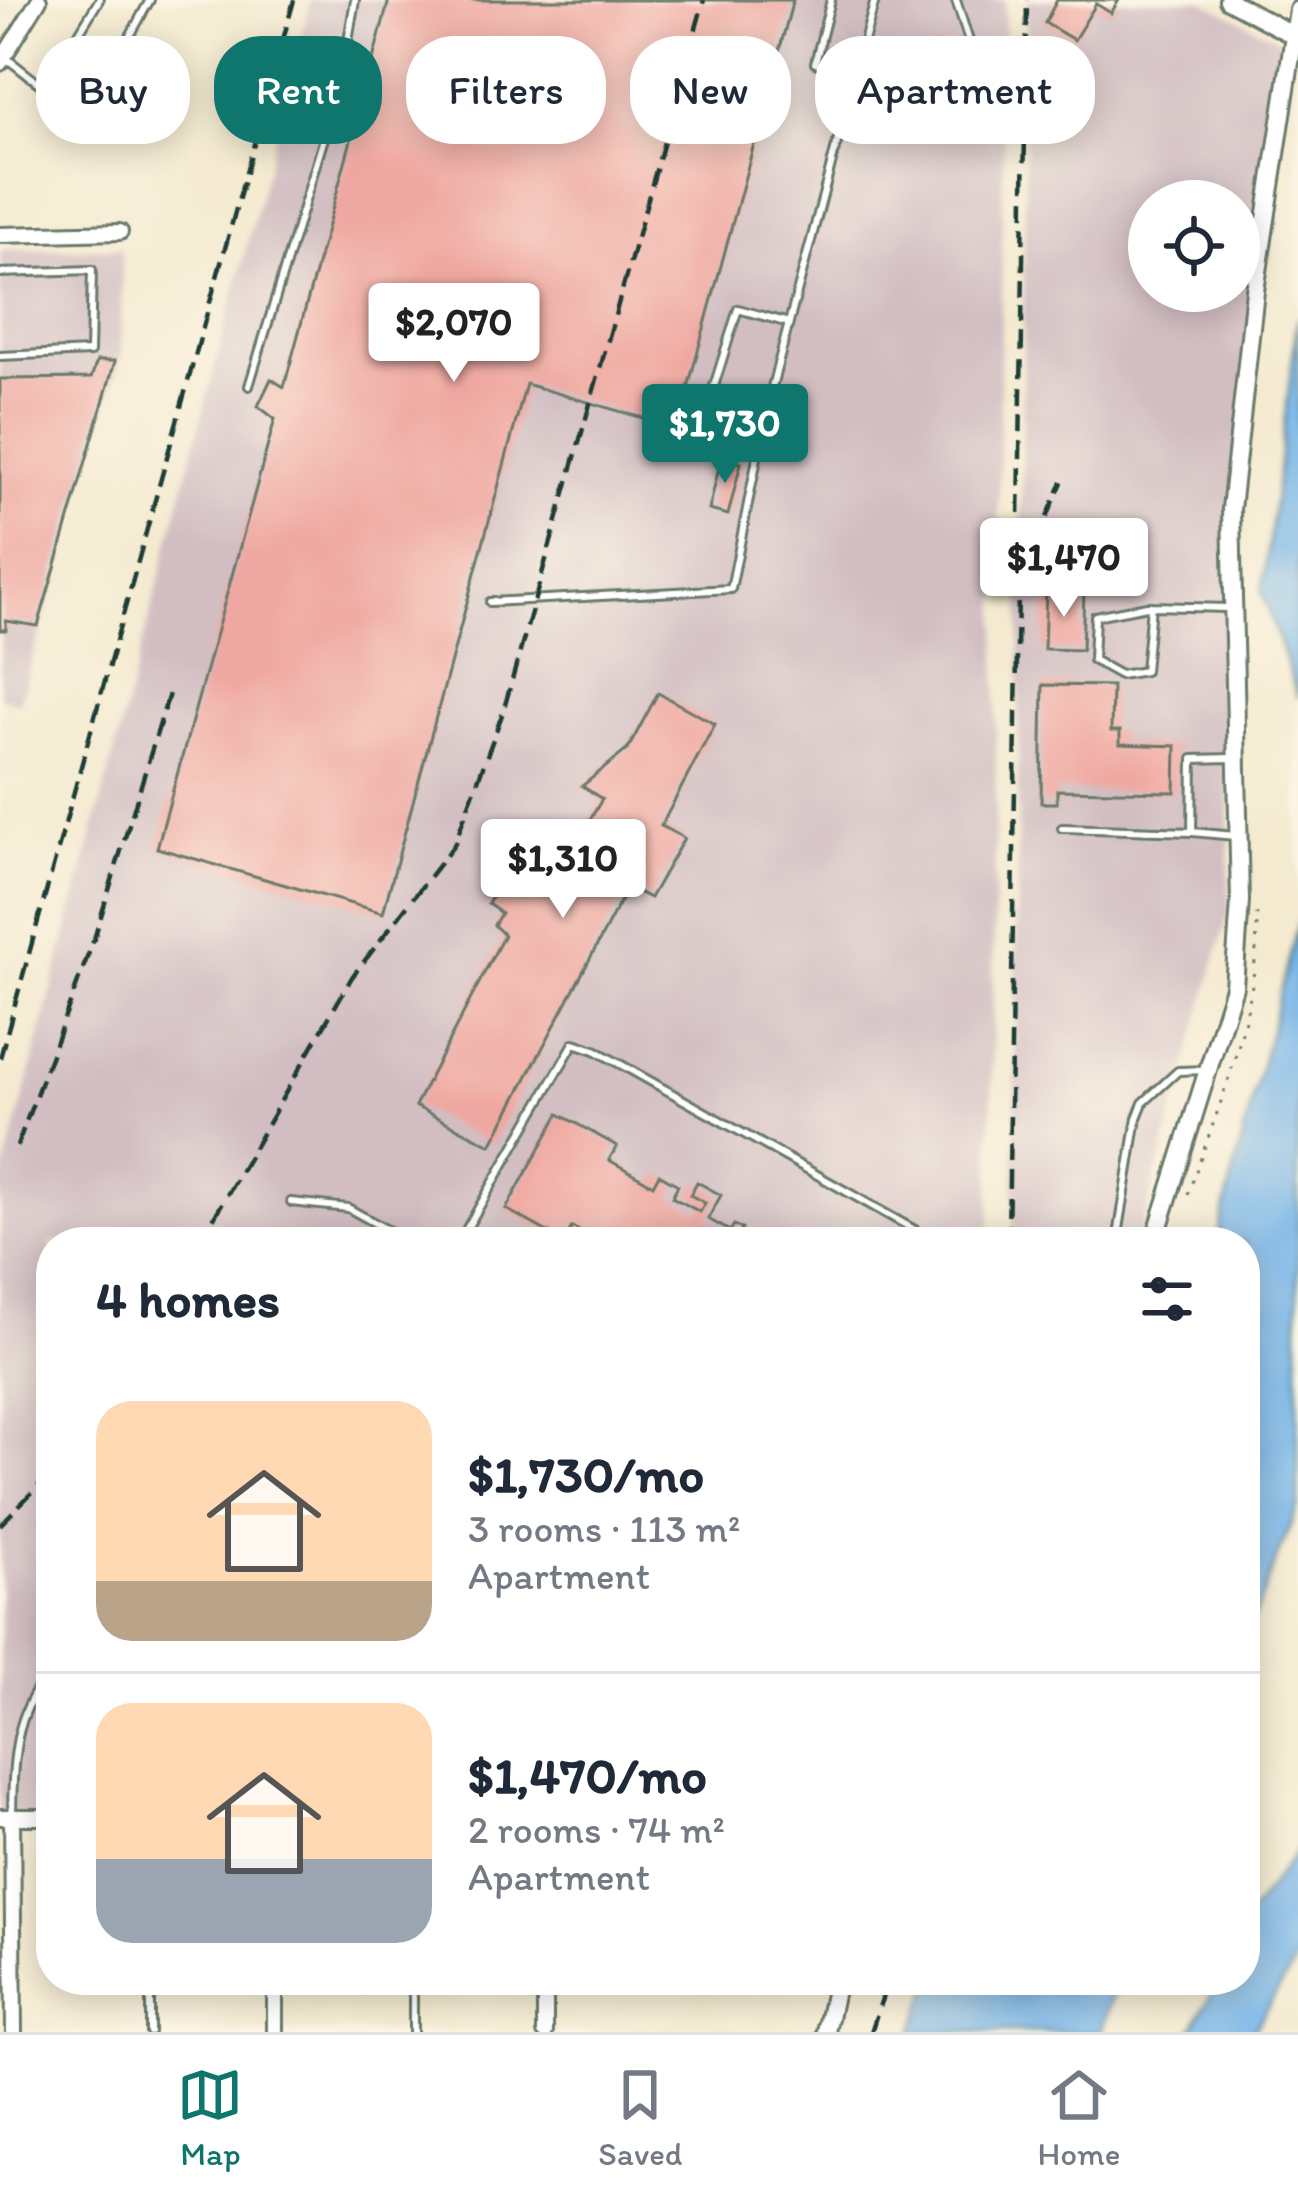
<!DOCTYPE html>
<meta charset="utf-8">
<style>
body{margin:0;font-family:Itim,sans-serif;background:#f2f2f3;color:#1f2937;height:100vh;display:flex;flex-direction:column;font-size:45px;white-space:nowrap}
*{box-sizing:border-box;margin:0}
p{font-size:39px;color:#747a83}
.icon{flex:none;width:66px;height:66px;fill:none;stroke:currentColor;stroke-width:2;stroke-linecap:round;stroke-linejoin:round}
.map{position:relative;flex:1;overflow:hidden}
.drawer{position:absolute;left:36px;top:1227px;width:1224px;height:768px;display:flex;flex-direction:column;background:#fff;border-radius:48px;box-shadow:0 6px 30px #0003}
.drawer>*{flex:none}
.banner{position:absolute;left:36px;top:36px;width:1227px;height:108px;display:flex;gap:24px}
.controls{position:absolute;left:1128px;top:180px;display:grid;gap:24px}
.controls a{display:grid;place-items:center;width:132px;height:132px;border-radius:50%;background:#fff;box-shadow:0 6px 30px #0003;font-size:60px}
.price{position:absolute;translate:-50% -102px;padding:0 27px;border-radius:12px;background:#fff;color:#222;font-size:39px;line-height:78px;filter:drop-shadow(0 3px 6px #0008)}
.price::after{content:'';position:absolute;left:50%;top:72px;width:36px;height:27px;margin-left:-18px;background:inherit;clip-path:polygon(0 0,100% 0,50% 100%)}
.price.current{background:#0f766e;color:#fff}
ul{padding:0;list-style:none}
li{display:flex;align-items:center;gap:36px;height:300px;padding:0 60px}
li+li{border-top:3px solid #e0e1e3}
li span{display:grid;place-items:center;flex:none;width:336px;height:240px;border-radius:36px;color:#555}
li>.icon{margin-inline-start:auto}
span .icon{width:144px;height:144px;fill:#fffc;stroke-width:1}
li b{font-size:51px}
h2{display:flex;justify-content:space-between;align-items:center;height:144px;padding:0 60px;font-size:51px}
.tag{padding:0 42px;border-radius:48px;background:#fff;box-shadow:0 6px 30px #0003;font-size:42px;line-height:108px}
.tag.current{background:#0f766e;color:#fff}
.tabs{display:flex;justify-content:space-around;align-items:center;height:168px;border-top:3px solid #e0e1e3;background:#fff;font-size:33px;color:#747a83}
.tabs a{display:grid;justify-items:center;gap:6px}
.tabs .current{color:#0f766e}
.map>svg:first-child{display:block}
.industrial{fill:#d2bec2;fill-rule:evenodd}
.water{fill:#74b4e8;stroke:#4a788e;stroke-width:3}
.building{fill:#efa8a1}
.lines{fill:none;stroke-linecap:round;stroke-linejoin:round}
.service-casing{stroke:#6a7a6b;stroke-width:12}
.minor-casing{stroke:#6a7a6b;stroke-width:20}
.tertiary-casing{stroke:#6a7a6b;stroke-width:22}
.path{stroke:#6a7a6b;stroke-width:3;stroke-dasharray:3 9;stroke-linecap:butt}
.service{stroke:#fff;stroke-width:6}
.minor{stroke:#fff;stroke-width:14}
.tertiary{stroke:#fff;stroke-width:16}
.rail{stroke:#1f3d34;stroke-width:4.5;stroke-dasharray:18 9;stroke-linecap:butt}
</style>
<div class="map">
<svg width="1298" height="2032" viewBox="0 0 1298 2032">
<rect width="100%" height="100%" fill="#fcf5e5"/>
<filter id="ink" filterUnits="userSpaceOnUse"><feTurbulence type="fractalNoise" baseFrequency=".00833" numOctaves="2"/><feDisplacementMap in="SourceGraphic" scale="24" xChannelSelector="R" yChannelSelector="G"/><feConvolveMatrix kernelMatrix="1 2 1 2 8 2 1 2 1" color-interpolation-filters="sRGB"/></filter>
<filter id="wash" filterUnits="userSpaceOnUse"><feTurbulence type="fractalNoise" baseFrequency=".004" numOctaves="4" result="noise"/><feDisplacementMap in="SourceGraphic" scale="48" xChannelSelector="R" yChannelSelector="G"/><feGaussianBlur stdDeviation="2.7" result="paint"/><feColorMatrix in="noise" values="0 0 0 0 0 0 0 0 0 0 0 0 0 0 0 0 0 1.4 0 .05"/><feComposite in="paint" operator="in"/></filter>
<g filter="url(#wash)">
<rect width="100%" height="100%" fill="#f4ead0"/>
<g class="industrial">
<path d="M311 0H1005L990 1242H51V1819L0 1820V1188Z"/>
<path d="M1027 0H1201L1289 45 1231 509 1229 912 1138 1242H1013ZM1149 201H1239V291H1149Z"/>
<path d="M122 248 121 356 19 703 0 697V250Z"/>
</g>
<g class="water">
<path d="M1298 317V698L1262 592Z"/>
<path d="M1298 921V1506L1245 1640V1242H1216Z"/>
<path d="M1298 1849V1958L1252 2032H1190L1219 1980H1245V1920Z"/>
<path d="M932 1980H1118L1101 2032H913Z"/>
</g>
<g id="blocks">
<g class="building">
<path d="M389 0H793L677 428 526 384 383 913 157 848 275 419 258 406 271 379 284 387Z"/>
<path d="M1057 0H1119L1111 13 1096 4 1074 40 1045 23Z"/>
<path d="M938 44 960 50 951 82 930 76Z"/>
<path d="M97 361H115L38 626 6 621V630H0V379L91 378Z"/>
<path d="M721 458 741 463 728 515 709 510Z"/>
<path d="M1046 590 1084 591 1082 650 1044 649Z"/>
<path d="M1043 685 1112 686 1111 731H1120V744L1176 746 1175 792 1057 790V803H1041Z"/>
<path d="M658 693 715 724 661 826 684 838 650 898 628 887 491 1145 415 1106 504 935 494 925 501 913 488 904 526 836 568 858 602 799 582 786 628 749Z"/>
<path d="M559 1114 617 1146 609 1160 653 1185 659 1174 678 1185 672 1197 700 1212 705 1203 690 1195 697 1182 721 1195 708 1219 730 1231 734 1225 742 1229 736 1239 742 1242H599L572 1227 564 1241 506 1209Z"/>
</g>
</g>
</g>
<g filter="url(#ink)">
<use href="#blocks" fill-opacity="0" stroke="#6a7a6b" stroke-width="3"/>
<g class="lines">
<g class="service-casing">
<g id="service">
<path d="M831 0 815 63 855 76"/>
<path d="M7 59C23 70 46 92 64 97 100 105 134 26 150 0"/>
<path d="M47 86 99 0"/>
<path d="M945 119 969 41 956 0"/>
<path d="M0 273 92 270 90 352 0 356"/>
<path d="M249 386 341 82 355 0"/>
<path d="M706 412 738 309 789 323"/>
<path d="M490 602 731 589 769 398 875 0"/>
<path d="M1151 606 1145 671 1120 675 1093 660 1095 616 1147 606H1151L1228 608"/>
<path d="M1232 758 1193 759 1192 832 1235 836"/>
<path d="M1062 828 1192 832"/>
<path d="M291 1202 348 1208 409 1242"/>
<path d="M459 1242 574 1043 595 1050 922 1234 927 1242"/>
<path d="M1117 1242 1137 1118 1143 1103 1178 1071 1207 1070"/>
<path d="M12 1813C13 1760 14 1712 51 1671"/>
<path d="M150 1980V2032"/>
<path d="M413 1980V2032"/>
</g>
</g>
<g class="minor-casing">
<g id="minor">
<path d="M0 63 39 0"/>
<path d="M0 235 120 232"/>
<path d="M0 1817H51"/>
<path d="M12 1817 14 2032"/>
<path d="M275 1980V2032"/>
<path d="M545 1980V2032"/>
</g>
</g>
<g class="tertiary-casing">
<g id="tertiary">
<path d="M1228 0 1291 34"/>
<path d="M1154 1242 1234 987 1240 901 1231 509 1255 291 1298 10"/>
<path d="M826 2032 837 1980"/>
</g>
</g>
<path class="path" d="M1188 1194C1220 1102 1259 1014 1257 914"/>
<use href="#service" class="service"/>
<use href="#minor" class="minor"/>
<use href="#tertiary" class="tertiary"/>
<g class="rail">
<path d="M1026 567 1062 482"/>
<path d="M0 1058 294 0"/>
<path d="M17 1146 94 939 171 687"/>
<path d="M200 1242 352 977 454 845 503 712 704 0"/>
<path d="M1008 1242 1027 0"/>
<path d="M0 1525 51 1473"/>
<path d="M871 2032 888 1980"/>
</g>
</g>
</g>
</svg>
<div class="controls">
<a><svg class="icon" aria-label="locate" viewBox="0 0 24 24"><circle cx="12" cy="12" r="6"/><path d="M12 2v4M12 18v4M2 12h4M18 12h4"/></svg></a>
</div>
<b class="price" style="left:454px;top:385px">$2,070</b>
<b class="price current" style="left:725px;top:486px">$1,730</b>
<b class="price" style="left:1064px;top:620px">$1,470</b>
<b class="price" style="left:563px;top:921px">$1,310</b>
<div class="banner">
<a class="tag">Buy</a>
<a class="tag current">Rent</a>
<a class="tag">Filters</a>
<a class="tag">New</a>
<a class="tag">Apartment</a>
</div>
<section class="drawer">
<h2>4 homes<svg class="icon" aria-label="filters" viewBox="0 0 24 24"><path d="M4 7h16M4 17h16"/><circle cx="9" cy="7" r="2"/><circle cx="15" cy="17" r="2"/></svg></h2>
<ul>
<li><span style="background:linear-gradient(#ffd9b3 75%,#b9a48a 0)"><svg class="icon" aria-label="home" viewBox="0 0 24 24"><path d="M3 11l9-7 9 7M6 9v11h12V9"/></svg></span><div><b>$1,730/mo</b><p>3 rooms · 113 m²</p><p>Apartment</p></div></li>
<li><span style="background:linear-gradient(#ffd9b3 65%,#9aa5b1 0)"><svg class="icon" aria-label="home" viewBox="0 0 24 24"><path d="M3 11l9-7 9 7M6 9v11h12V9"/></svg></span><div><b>$1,470/mo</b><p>2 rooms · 74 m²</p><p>Apartment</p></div></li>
</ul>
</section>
</div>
<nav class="tabs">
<a class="current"><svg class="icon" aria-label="map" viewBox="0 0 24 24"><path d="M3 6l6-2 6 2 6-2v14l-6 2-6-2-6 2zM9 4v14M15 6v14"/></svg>Map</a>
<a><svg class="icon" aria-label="saved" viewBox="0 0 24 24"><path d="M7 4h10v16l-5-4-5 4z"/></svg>Saved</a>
<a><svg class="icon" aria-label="home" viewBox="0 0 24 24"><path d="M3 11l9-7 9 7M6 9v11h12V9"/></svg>Home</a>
</nav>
